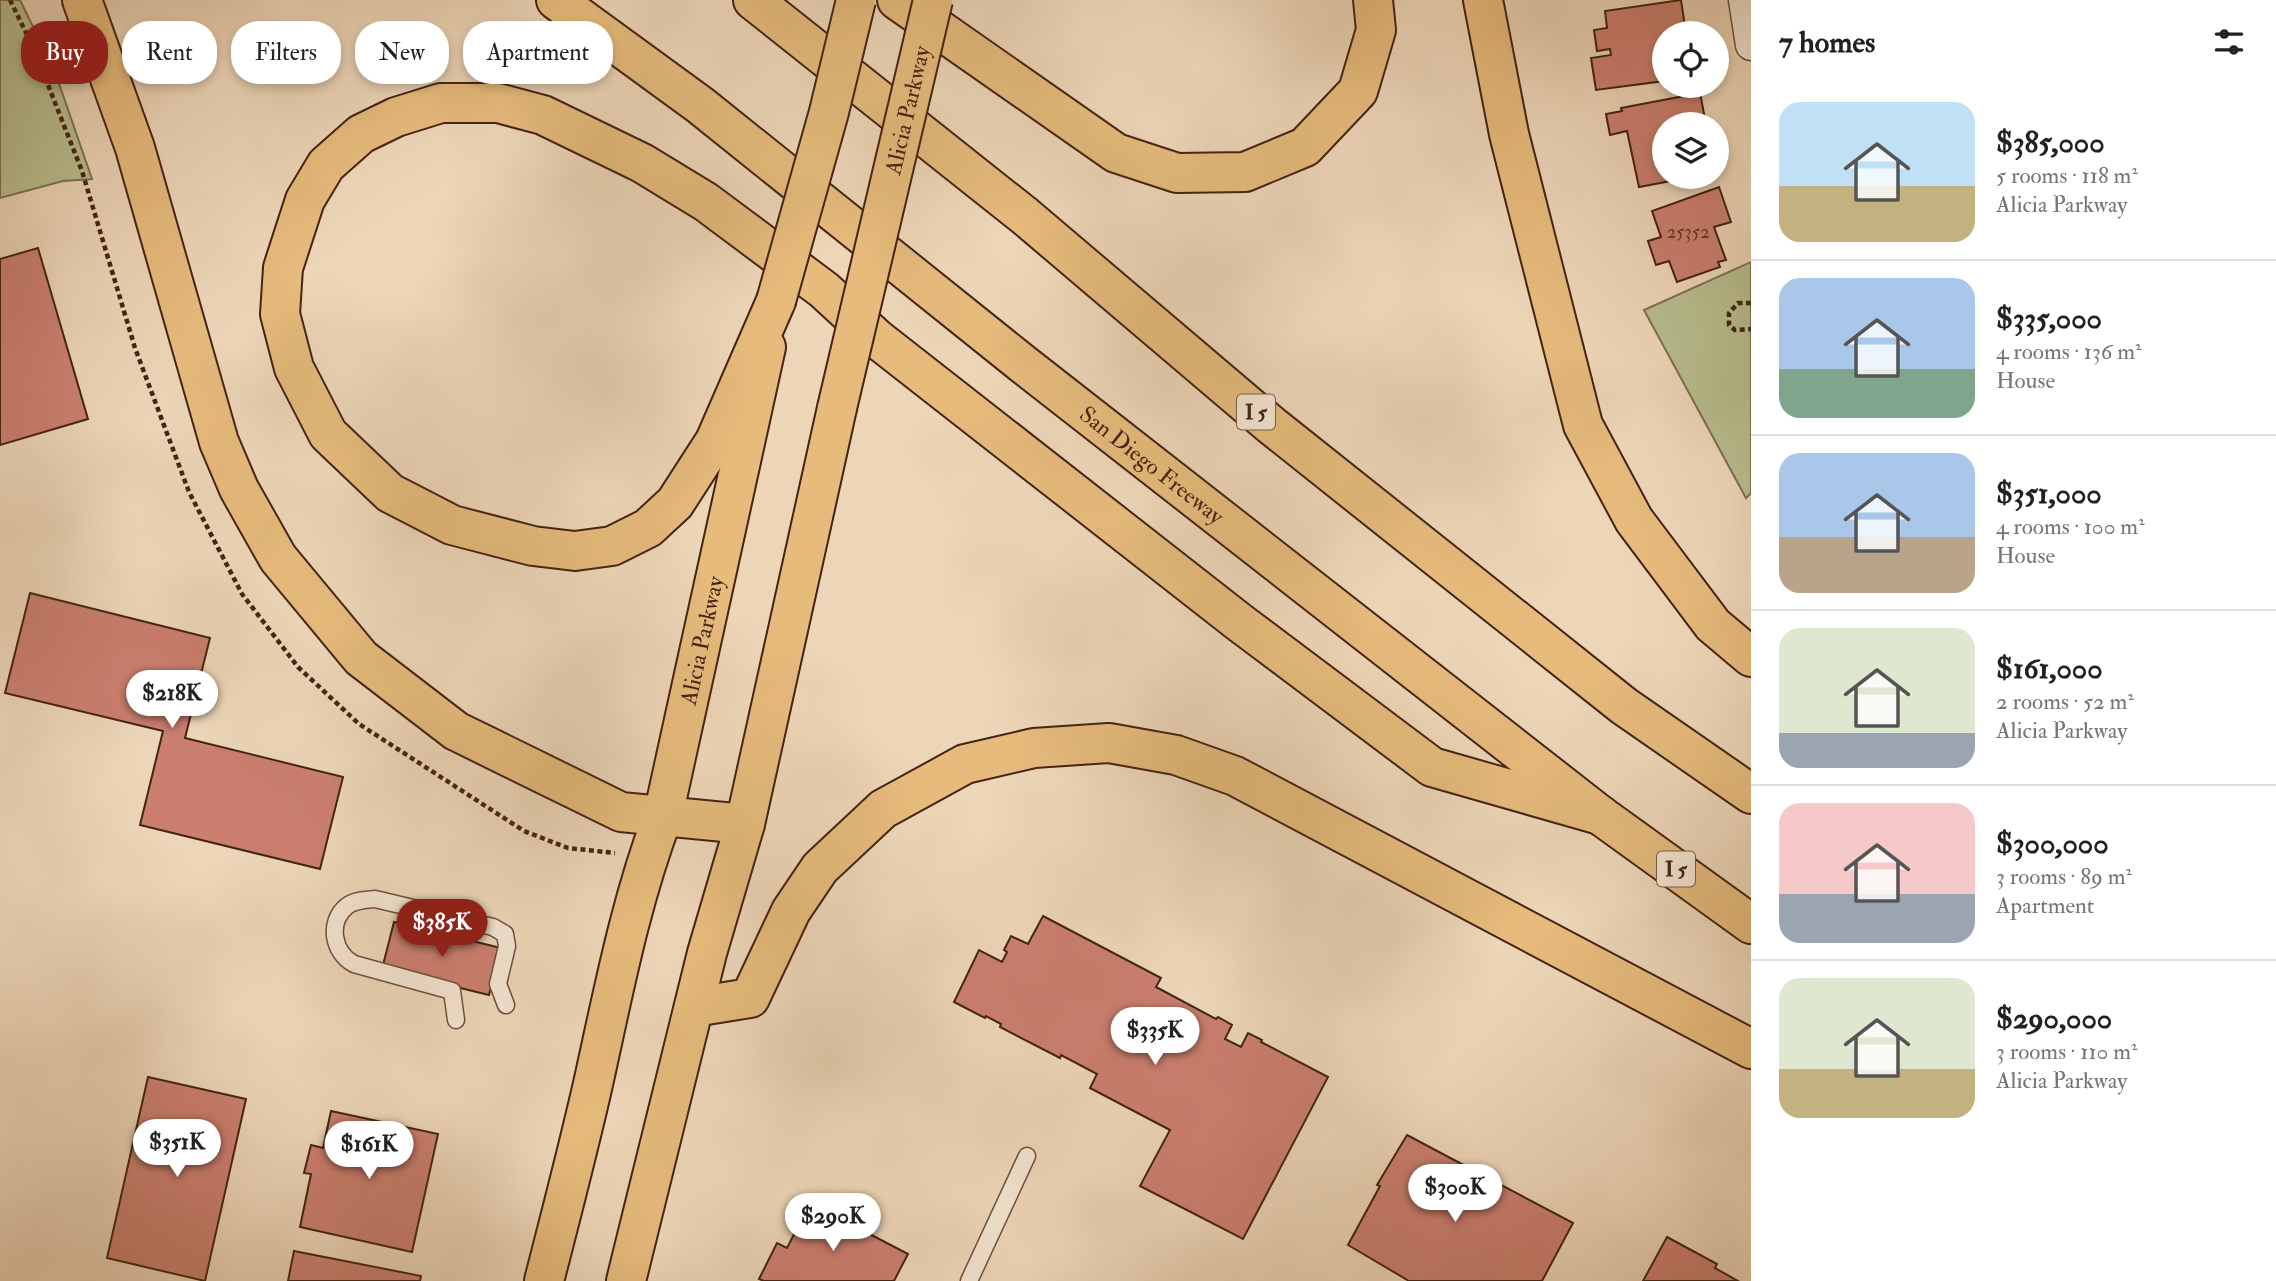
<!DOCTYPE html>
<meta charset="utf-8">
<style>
body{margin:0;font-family:"IM FELL Double Pica",serif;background:#f2f2f2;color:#202124;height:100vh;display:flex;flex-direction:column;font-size:26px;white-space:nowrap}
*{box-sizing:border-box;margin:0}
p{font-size:23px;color:#757577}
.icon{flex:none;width:38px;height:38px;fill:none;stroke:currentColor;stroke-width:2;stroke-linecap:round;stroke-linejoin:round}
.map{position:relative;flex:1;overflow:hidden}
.drawer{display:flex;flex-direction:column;background:#fff;width:525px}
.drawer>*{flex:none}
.hud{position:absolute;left:21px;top:21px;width:665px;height:63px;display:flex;gap:14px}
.buttons{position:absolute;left:1652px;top:21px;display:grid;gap:14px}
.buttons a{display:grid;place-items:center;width:77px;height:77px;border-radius:50%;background:#fff;box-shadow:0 4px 10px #0003;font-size:35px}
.price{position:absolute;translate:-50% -60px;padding:0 16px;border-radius:24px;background:#fff;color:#222;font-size:23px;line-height:46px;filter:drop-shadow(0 2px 4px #0008)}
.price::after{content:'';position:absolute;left:50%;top:42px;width:21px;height:16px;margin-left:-10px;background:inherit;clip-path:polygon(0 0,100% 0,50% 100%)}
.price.selected{background:#8f2418;color:#fff}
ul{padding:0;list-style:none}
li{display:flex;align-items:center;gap:21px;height:175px;padding:0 28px}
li+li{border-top:2px solid #e0e0e0}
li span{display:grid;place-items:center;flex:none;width:196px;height:140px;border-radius:21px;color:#555}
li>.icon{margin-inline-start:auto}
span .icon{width:84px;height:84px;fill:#fffc;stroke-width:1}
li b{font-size:30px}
h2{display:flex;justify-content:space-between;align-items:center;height:84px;padding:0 28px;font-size:30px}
.chip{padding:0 24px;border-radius:28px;background:#fff;box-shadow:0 4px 10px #0003;font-size:24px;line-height:63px}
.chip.selected{background:#8f2418;color:#fff}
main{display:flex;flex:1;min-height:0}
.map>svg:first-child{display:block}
.green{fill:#b8be8f;stroke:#7e7052;stroke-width:2}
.building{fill:#cb7f6f;stroke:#432314;stroke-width:2}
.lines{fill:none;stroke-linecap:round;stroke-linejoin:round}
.service-casing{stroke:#6e503d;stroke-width:19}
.minor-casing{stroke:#6e503d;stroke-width:33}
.primary-casing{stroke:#432314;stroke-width:42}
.motorway-casing{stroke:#432314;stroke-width:42}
.path{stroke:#432314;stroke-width:4.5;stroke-dasharray:5 3.5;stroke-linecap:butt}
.service{stroke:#f3e4d1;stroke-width:16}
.minor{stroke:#f3e4d1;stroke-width:30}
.primary{stroke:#e6bb7c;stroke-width:38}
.motorway{stroke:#e6bb7c;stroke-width:38}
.primary-bridge-casing{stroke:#432314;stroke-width:42;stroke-linecap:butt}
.primary-bridge{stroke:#e6bb7c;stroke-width:38}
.labels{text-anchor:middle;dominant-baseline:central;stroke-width:5;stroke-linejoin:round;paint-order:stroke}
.number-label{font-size:19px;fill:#653a2b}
.shield{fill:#f3e4d1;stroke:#785d4d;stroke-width:2}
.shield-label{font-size:21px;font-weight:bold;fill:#432314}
.street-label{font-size:23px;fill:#432314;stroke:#f3e4d1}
</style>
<main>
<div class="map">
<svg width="1751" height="1281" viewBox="0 0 1751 1281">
<rect width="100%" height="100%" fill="#edd6b8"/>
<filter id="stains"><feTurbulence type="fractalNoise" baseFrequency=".00286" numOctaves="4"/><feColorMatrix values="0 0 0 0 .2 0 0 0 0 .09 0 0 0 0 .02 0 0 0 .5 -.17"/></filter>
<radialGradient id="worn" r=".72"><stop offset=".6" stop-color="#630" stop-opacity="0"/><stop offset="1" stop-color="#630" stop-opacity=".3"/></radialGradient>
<g class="green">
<path d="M0 0H20L55 72 92 179 63 181 0 198Z"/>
<path d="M1751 262V493L1746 498 1644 310Z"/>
</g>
<g class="building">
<path d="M1681 0 1686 33H1664V81L1596 90 1591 58 1611 55 1610 49 1597 51 1594 30 1607 28 1605 11Z"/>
<path d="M1700 93 1706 124H1664V177H1692L1639 187 1627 131 1610 135 1606 114 1622 111 1621 108Z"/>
<path d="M1719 187 1731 222 1714 227 1726 260 1718 262 1720 267 1677 282 1669 261 1656 265 1648 241 1661 237 1652 211Z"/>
<path d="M38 248 88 419 0 445V259Z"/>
<path d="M30 593 210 638 185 738 343 777 320 869 140 825 163 731 5 693Z"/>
<path d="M1043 916 1161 978 1156 987 1216 1019 1218 1017 1232 1025 1225 1039 1241 1047 1248 1033 1262 1040 1261 1042 1328 1077 1243 1239 1140 1186 1170 1130 1090 1088 1097 1074 1061 1055 1060 1058 1000 1027 1001 1024 986 1016 985 1018 954 1002 979 950 1002 962 1007 952 1004 950 1011 936 1028 944Z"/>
<path d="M394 922 501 948 489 995 382 969Z"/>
<path d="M148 1077 246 1099 205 1281 107 1258Z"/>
<path d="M331 1111 438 1134 412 1252 300 1227 311 1174 304 1173 311 1145 323 1148Z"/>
<path d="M1407 1135 1573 1223 1542 1281H1409L1348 1245 1380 1186 1377 1185Z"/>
<path d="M810 1203 908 1254 894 1281H764L759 1279 777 1243 787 1248Z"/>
<path d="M1667 1237 1717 1264 1715 1268 1738 1281H1643Z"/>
<path d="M294 1251 421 1276 420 1281H288Z"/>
</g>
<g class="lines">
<g class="service-casing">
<g id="service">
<path d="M456 1020 452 991 354 964C333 953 327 922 347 906 355 900 365 900 375 899L493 927 505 934 507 946 498 984 506 1005"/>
<path d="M969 1281 1027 1156"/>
</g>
</g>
<g class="minor-casing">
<path id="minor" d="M1744 0 1751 45"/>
</g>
<g class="primary-casing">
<g id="primary">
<path id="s1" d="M544 1281C561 1215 578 1150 593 1084 613 994 630 903 663 816L766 347"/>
<path d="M626 1281 707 953 745 824 837 408"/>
</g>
</g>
<g class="motorway-casing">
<g id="motorway">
<path d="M82 0 135 148 219 442 239 489 278 558 361 658 456 731 621 812 745 824"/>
<path id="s2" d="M556 0 700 105 1023 364 1600 815 1751 924"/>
<path d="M753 0 1025 216 1271 425 1624 706 1751 794"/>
<path d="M897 0 1116 153 1177 173 1245 172 1305 147 1358 91 1376 30 1373 0"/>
<path d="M1483 0 1509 134 1583 425 1634 520 1713 625 1751 657"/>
<path d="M776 301 715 441 675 503 648 528 612 546 575 551 533 546 452 525 390 493 328 434 294 368 280 314 283 268 305 200 326 165 361 134 396 117 441 103H498L543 115 642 163 706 202 824 290 876 338 1239 622 1432 767 1600 815"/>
<path d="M694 1007 750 998 791 911 820 868 883 809 965 764 1034 748 1109 743 1176 755 1235 776 1751 1049"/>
</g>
</g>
<g class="path">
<path d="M10 0 33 47 82 171 135 348 189 492 242 594 298 667 359 724 524 831 568 848 615 853"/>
<path d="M1751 303H1738L1729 313V325L1735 330 1751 329"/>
</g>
<use href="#service" class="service"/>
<use href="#minor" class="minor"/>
<use href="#primary" class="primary"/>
<use href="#motorway" class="motorway"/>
<g class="primary-bridge-casing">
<g id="primary-bridge">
<path d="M776 301 829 112 856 0"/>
<path id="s3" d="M837 408 933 0"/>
</g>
</g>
<use href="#primary-bridge" class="primary-bridge"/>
</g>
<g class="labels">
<g class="number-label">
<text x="1688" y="232">25352</text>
</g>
<g class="shield">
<rect x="1237" y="394.5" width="38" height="35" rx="5"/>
<rect x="1657" y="851.5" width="38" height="35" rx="5"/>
</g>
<g class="shield-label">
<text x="1256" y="412">I 5</text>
<text x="1676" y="869">I 5</text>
</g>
<g class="street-label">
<text stroke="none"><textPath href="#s3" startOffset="306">Alicia Parkway</textPath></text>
<text stroke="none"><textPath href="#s2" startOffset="756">San Diego Freeway</textPath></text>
<text stroke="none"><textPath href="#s1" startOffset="660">Alicia Parkway</textPath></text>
</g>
</g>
<rect width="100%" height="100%" filter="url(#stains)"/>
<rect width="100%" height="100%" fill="url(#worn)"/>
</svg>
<div class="buttons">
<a><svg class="icon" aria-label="locate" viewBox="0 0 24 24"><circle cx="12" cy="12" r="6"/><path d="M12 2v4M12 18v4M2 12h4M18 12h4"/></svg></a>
<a><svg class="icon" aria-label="layers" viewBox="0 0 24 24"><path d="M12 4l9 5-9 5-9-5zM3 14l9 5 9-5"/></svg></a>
</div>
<b class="price" style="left:172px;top:730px">$218K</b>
<b class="price selected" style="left:442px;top:959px">$385K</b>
<b class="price" style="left:1155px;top:1067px">$335K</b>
<b class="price" style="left:177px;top:1179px">$351K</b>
<b class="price" style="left:369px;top:1181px">$161K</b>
<b class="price" style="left:1455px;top:1224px">$300K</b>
<b class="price" style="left:833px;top:1253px">$290K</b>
<div class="hud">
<a class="chip selected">Buy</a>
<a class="chip">Rent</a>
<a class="chip">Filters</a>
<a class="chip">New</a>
<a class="chip">Apartment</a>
</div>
</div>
<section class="drawer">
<h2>7 homes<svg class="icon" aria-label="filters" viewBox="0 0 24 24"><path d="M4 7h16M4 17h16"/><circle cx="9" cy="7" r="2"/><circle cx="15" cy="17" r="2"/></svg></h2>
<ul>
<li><span style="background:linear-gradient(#bfe0f5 60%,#c2b280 0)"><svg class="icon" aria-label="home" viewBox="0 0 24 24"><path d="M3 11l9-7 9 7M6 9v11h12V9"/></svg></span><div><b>$385,000</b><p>5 rooms · 118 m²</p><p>Alicia Parkway</p></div></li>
<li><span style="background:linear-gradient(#a9c7e8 65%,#7fa58c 0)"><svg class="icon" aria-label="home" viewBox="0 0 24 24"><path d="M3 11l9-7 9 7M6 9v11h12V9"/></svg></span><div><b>$335,000</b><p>4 rooms · 136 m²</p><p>House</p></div></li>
<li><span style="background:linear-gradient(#a9c7e8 60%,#b9a48a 0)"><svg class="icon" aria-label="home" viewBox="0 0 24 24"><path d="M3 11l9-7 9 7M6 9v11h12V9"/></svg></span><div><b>$351,000</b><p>4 rooms · 100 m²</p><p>House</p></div></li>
<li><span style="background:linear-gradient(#dfe7d0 75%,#9aa5b1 0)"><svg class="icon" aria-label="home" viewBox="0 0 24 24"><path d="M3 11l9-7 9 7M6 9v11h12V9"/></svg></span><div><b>$161,000</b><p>2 rooms · 52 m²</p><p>Alicia Parkway</p></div></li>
<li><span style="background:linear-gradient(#f6c9c9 65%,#9aa5b1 0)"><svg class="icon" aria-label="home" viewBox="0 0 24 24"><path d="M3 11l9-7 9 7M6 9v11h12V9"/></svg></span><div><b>$300,000</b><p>3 rooms · 89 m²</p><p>Apartment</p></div></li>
<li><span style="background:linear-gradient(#dfe7d0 65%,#c2b280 0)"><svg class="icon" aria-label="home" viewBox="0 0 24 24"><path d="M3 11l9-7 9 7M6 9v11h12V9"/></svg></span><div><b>$290,000</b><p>3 rooms · 110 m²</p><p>Alicia Parkway</p></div></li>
</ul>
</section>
</main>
